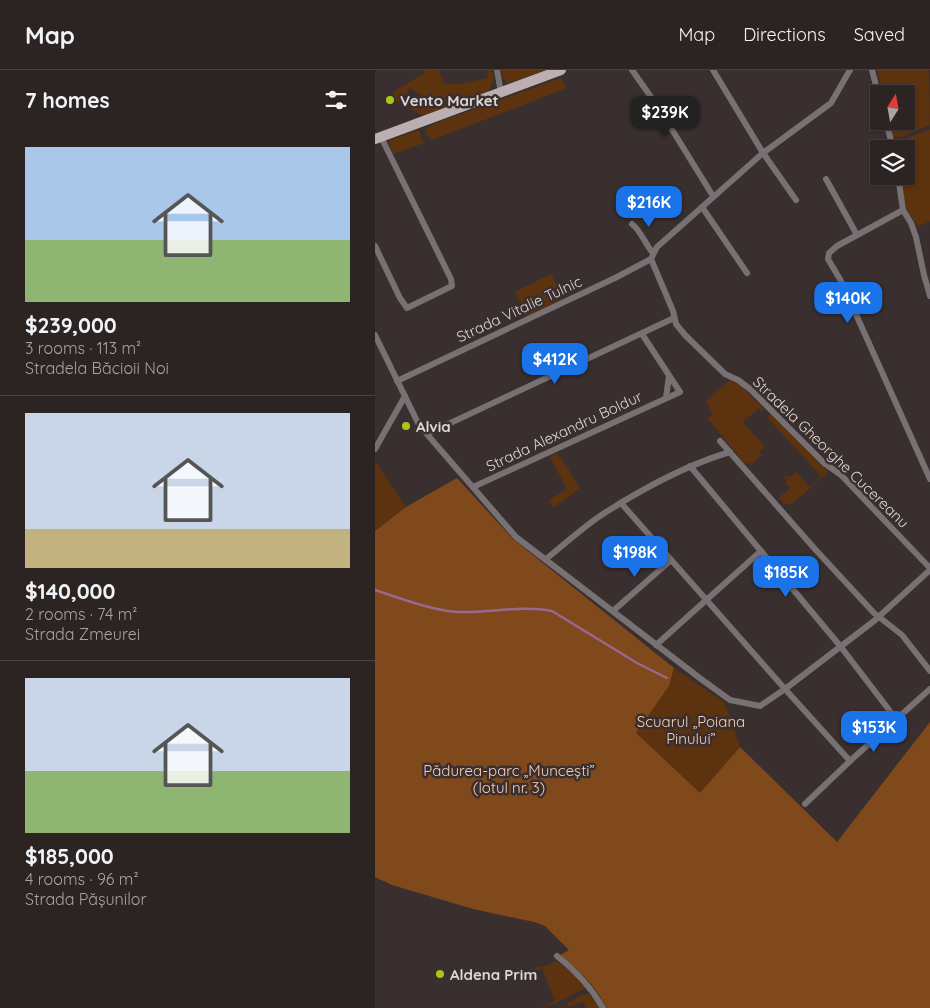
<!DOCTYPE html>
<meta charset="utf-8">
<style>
body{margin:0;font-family:Quicksand,sans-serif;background:#342b2b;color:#f1f3f6;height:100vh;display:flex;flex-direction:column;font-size:19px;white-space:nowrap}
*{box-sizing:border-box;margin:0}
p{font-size:16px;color:#a6a4a6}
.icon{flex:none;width:28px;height:28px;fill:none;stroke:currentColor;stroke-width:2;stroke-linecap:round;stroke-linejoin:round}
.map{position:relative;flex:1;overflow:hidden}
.drawer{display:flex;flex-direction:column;background:#2c2323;width:375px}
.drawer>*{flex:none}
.needle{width:32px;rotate:11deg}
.fabs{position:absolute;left:495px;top:15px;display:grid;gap:10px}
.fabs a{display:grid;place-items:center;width:45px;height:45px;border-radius:0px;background:#2c2323;box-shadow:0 1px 4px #0004,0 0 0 1px #484041;font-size:25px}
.price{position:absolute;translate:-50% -42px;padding:0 11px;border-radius:10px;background:#1a73e8;color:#fff;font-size:16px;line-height:32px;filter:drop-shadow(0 1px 2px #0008)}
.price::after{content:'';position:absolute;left:50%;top:30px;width:15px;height:11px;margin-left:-8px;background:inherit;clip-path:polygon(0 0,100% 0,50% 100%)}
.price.current{background:#222;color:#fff}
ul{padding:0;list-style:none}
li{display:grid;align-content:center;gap:10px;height:265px;padding:0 25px}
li+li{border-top:1px solid #484041}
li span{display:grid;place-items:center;height:155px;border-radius:0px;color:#555}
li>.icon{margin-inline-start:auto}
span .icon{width:90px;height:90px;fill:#fffc;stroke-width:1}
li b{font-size:21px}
h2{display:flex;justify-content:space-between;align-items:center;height:60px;padding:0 25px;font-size:21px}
header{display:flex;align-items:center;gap:30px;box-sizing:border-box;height:70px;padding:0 25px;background:#2c2323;border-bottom:1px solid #484041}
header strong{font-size:24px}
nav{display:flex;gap:28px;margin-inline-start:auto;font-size:18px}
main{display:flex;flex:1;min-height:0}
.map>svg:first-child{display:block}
.green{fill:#5c320f}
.forest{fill:#80491b}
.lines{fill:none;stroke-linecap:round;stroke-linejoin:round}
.stream{stroke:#986890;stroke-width:2.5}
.minor{stroke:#777173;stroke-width:6}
.primary{stroke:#bbafb3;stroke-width:10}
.poi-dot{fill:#abc616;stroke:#3a2f2f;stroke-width:2}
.labels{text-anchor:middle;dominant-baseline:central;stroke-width:5;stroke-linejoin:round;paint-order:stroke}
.poi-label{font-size:15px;font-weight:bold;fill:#dfd7d7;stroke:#3a2f2f;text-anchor:start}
.street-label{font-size:15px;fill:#dfd7d7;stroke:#3a2f2f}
.park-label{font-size:15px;fill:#f9d0b4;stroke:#3a2f2f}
</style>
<header>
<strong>Map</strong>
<nav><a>Map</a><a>Directions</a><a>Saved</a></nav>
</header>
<main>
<section class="drawer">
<h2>7 homes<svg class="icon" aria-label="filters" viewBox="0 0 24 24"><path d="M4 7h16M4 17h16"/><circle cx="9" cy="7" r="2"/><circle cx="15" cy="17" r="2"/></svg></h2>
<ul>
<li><span style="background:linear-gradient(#a9c7e8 60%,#8fb573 0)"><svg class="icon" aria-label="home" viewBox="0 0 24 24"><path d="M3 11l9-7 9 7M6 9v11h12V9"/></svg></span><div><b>$239,000</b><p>3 rooms · 113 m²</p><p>Stradela Băcioii Noi</p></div></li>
<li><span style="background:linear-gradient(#c9d6e8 75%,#c2b280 0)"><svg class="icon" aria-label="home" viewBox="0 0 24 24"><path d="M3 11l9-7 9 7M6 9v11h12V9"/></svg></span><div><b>$140,000</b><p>2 rooms · 74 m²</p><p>Strada Zmeurei</p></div></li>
<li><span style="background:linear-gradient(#c9d6e8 60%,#8fb573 0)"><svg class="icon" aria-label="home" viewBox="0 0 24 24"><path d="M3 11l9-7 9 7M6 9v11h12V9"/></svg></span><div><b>$185,000</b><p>4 rooms · 96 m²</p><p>Strada Pășunilor</p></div></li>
</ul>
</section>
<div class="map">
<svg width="555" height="938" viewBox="0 0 555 938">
<rect width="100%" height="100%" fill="#3a2f2f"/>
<g class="green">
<path d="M49 0H64L69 13 84 14 113 8 112 0H117L119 9 113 22 49 46 37 40 36 37 48 27 35 18 27 30 33 34 30 35 20 31 18 22 50 3Z"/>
<path d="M126 0H171L133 13 128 8Z"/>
<path d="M502 0H554L555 55 525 67H520L517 65 514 51H531V24H508Z"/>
<path d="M186 8 192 18 57 70 50 63V59L61 53Z"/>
<path d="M555 59V151L547 155H542L531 138 525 106H531V79H521L520 75 523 72Z"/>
<path d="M43 60 49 73 18 84 13 71Z"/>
<path d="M176 204 188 228 152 246 140 222Z"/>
<path d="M355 310 366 316 389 339 387 341 384 338 368 352 390 377 384 382 387 385 376 395 372 392 370 394 332 348 338 345 331 331Z"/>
<path d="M396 344 453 402 417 434H409L404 427 415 419 410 413 412 411 408 406 416 407 421 402 435 417 446 406 392 347Z"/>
<path d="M182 383 184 387H186L205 418 178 438 174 430 192 419 175 387Z"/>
<path d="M0 391 31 437 0 461Z"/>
<path d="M299 598 350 633 365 677 325 724 260 663 294 616Z"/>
<path d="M181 891 203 907 210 917 209 919 181 933 165 938V937L180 931 167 898 152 904 151 902 166 896 168 897Z"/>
<path d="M214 924 226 938H211L208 932 194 937 192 933 207 925Z"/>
</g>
<path class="forest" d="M82 408 138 469 299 598 294 616 261 663 325 723 365 677 462 772 555 652V938H232C218 913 207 903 185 885L194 880 170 856 159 852 98 839 17 815 0 807V461L31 437Z"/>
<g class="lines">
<path class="stream" d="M0 520C24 528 56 540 82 542 114 543 146 535 177 541L262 593 292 608"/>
<g class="minor">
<path d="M122 0 126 23"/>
<path d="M257 0 283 37 338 126"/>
<path d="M338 0 388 83 421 130"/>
<path d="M497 0 504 27"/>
<path d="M511 51 518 79"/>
<path d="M523 106 528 140 536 153 541 167 549 205 555 226"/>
<path d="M451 109 482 165"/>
<path d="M327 137 372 203"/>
<path d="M528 140 462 176 454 183 453 189 466 211 555 409"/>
<path d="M257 154C266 161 270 174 278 183"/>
<path d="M0 176 25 228 32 238 77 216 76 209 6 67"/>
<path d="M276 189 298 241 301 254 310 265 350 304 363 310 375 319 449 393 466 405 555 498"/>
<path d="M276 189 282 177 388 83 456 33 475 0"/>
<path d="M0 265 44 355 141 467 326 609 355 630 385 636 410 619 499 551 555 500"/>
<path d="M22 311 240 208 276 189"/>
<path d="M291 328 294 306"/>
<path d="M52 364 299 248"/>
<path d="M345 371 439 478 499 543 527 565 555 601"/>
<path d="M0 379 30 326"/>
<path d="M315 396 466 577 521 649"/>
<path d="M98 417 305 322 267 264"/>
<path d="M246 433 410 619 475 691"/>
<path d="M171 489C190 474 208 457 228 444 267 419 311 395 355 382"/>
<path d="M238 541 296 490"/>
<path d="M281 575 386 481"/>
<path d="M430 734 475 691 555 619"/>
<path d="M182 886C201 901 216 917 228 938"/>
</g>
<path class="primary" d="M0 69 186 0"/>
</g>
<g class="poi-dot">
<circle cx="15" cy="30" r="5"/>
<circle cx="31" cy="356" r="5"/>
<circle cx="65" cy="904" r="5"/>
</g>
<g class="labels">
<g class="poi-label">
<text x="25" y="30">Vento Market</text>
<text x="41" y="356">Alvia</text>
<text x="75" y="904">Aldena Prim</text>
</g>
<g class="street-label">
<text transform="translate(144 239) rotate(-25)">Strada Vitalie Tulnic</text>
<text transform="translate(189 361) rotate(-25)">Strada Alexandru Boldur</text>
<text transform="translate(456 382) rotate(44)">Stradela Gheorghe Cucereanu</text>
</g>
<g class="park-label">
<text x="316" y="651">Scuarul „Poiana<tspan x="316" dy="17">Pinului”</tspan></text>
<text x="134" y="700">Pădurea-parc „Muncești”<tspan x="134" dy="17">(lotul nr. 3)</tspan></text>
</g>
</g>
</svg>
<div class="fabs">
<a><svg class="needle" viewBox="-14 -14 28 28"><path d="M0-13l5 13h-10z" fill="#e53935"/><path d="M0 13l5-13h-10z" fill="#a6a4a6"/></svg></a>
<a><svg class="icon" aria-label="layers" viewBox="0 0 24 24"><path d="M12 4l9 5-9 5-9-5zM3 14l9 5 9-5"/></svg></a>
</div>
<b class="price current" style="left:290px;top:68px">$239K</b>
<b class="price" style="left:274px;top:158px">$216K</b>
<b class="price" style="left:473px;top:254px">$140K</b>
<b class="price" style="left:180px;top:315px">$412K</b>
<b class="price" style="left:260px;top:508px">$198K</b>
<b class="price" style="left:411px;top:528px">$185K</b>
<b class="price" style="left:499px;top:683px">$153K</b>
</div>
</main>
